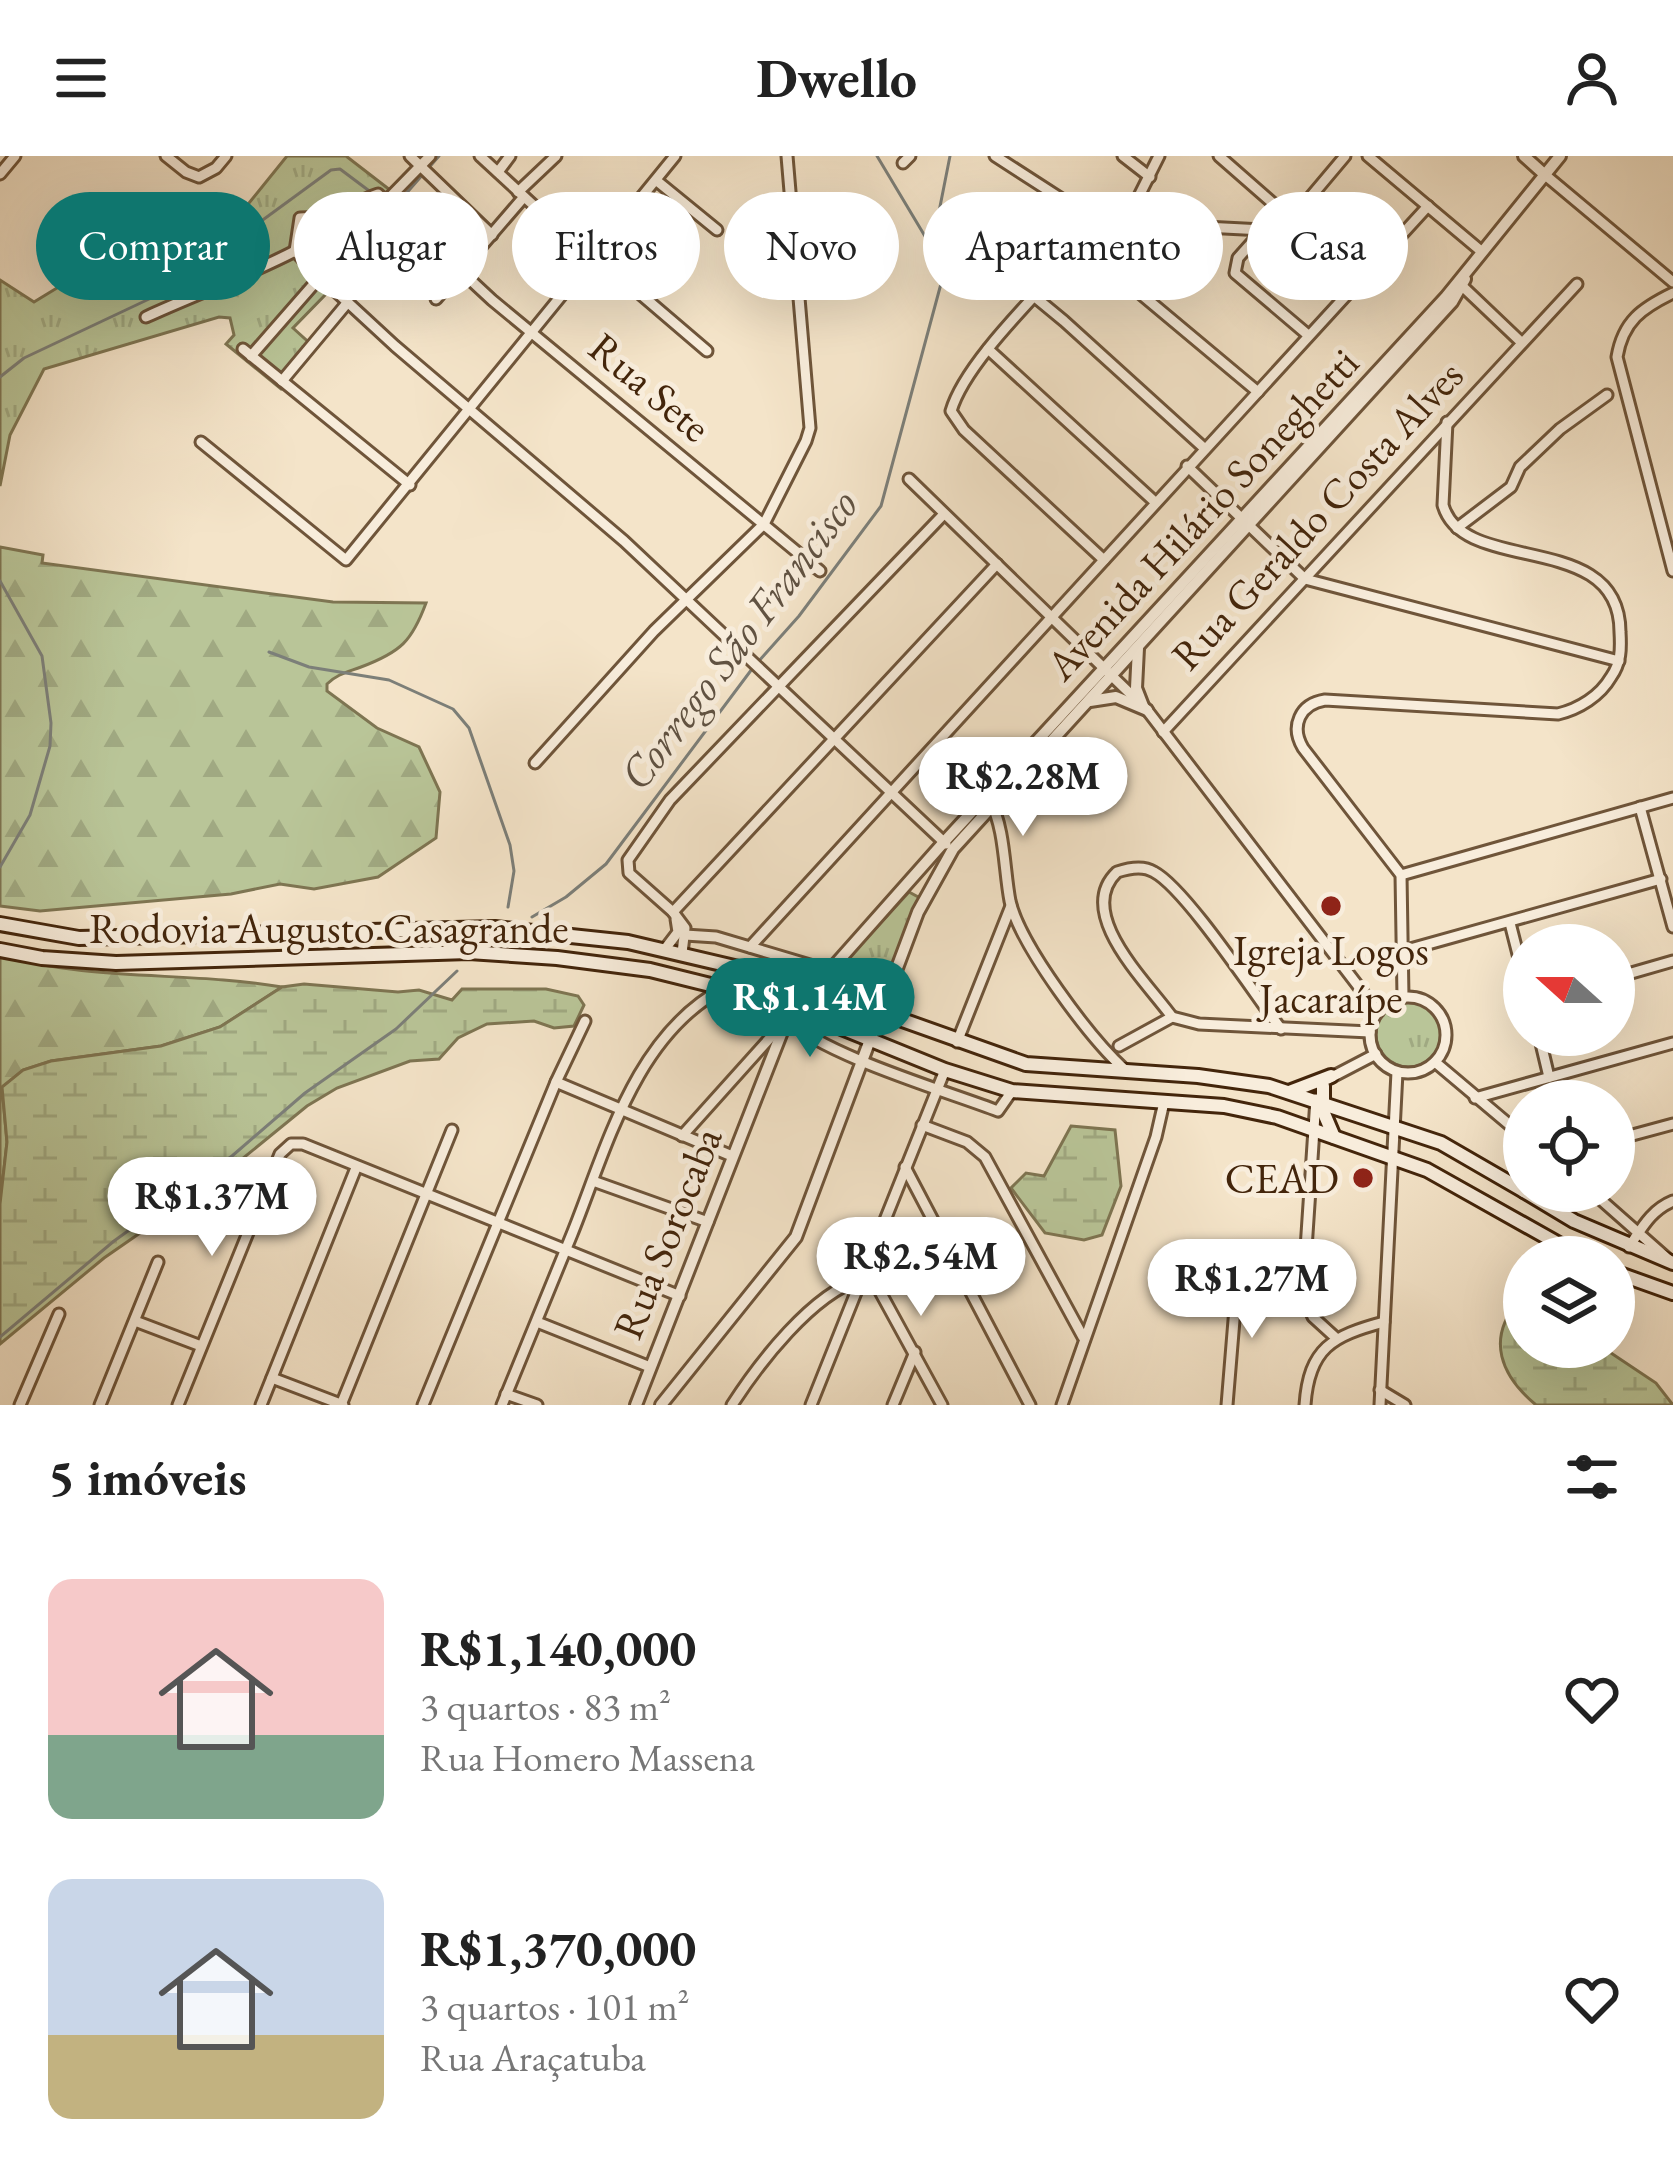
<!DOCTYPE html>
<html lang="pt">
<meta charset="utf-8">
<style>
body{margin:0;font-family:"EB Garamond",serif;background:#f2f2f2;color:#222;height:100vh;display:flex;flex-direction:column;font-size:45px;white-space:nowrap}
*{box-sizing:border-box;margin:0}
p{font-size:39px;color:#767676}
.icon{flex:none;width:66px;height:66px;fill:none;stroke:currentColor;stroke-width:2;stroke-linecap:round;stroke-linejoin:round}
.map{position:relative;height:1249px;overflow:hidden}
.details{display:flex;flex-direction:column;background:#fff;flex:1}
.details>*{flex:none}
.guide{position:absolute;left:36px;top:36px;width:1602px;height:108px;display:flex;gap:24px}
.needle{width:78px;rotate:291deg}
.fabs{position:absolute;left:1503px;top:768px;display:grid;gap:24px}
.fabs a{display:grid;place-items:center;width:132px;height:132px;border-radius:50%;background:#fff;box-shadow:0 12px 48px #0002;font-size:60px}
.price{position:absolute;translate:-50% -102px;padding:0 27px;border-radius:42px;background:#fff;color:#222;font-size:39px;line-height:78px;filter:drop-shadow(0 3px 6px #0008)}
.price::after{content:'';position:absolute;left:50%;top:72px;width:36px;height:27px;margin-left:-18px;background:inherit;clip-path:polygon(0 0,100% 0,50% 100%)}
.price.active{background:#0f766e;color:#fff}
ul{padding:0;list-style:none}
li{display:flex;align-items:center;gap:36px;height:300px;padding:0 48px}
li span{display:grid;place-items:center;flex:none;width:336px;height:240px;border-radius:24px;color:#555}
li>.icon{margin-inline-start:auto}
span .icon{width:144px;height:144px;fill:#fffc;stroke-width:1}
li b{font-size:51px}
h2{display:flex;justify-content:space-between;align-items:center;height:144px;padding:0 48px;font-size:51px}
.pill{padding:0 42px;border-radius:54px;background:#fff;box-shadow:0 12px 48px #0002;font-size:42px;line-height:108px}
.pill.active{background:#0f766e;color:#fff}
header{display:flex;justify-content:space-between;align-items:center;height:156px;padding:0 48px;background:#fff;font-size:54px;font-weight:700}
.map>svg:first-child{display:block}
.grass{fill:url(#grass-tufts);stroke:#7e7552;stroke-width:3}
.forest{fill:url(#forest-firs);stroke:#7e7552;stroke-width:3}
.wetland{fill:url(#wetland-marsh);stroke:#7e7552;stroke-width:3}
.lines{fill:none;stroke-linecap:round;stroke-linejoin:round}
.stream{stroke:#7c7f79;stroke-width:3}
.minor-casing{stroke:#6f553a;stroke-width:15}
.tertiary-casing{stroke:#6f553a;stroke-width:16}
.secondary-casing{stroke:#43250b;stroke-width:18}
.minor{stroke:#f8eddc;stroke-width:9}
.tertiary{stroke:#f8eddc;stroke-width:10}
.secondary{stroke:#f8eddc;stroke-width:12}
.poi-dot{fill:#8f2418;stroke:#f8eddc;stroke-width:4.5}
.labels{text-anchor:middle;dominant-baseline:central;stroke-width:10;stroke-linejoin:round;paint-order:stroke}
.street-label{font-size:42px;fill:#43250b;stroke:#f8eddc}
.poi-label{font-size:42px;fill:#43250b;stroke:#f8eddc}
.water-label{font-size:45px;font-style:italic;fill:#605242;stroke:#f8eddc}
</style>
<header><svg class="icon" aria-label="menu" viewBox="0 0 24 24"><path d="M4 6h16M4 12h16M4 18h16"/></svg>Dwello<svg class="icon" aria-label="person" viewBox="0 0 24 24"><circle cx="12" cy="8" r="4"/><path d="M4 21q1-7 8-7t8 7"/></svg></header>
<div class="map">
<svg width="1673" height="1249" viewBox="0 0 1673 1249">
<defs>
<pattern id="grass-tufts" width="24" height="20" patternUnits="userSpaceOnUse" patternTransform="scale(3)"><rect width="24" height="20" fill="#b9c598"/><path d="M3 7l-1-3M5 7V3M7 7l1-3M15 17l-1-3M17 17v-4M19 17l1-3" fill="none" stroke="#a0a982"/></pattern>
<pattern id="forest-firs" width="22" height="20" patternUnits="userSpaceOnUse" patternTransform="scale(3)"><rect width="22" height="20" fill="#b9c598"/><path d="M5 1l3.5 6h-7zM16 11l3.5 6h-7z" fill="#a0a982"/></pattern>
<pattern id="wetland-marsh" width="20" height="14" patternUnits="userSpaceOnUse" patternTransform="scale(3)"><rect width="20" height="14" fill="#b9c598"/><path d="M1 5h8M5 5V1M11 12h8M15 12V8" fill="none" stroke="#a0a982"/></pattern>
</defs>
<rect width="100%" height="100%" fill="#f4e4c9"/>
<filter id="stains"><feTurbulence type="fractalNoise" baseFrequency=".00167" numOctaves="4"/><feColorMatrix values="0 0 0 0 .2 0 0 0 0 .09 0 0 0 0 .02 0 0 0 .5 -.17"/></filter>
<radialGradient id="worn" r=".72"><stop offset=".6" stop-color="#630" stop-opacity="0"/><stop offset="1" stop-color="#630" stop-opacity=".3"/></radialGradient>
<g class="grass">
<path d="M287 0H346L390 34 310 121 327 137 293 172 315 192 281 233 226 188 234 179 230 162 219 161 44 213 10 279 0 330V124L34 146 106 102 151 140 190 120Z"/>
<path d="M909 736 920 742 879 848 831 833 830 822Z"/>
<circle cx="1409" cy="878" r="33"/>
</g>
<g class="forest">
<path d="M0 391 43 399 42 407 333 446 426 447C412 485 401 496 361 511 348 516 337 518 327 528V535L377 572 419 591 440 636 436 682 378 721 314 733 280 728 231 738 40 755 0 750Z"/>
<path d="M0 799C92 826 189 815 282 831L220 871 161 890 51 905 23 914 2 932 7 986 0 1048Z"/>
</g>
<g class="wetland">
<path d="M304 828 398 836 419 834 452 844 462 833H546L578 840 584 849 574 870 554 872 534 865 487 868 458 882 439 903 410 905 337 932 307 950 215 1025 104 1102 0 1188V1048L7 986 2 931 23 914 51 905 161 890 220 871 282 831Z"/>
<path d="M1071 970 1115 974 1121 1030 1102 1079 1084 1084 1045 1077 1011 1032 1026 1017 1044 1020Z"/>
<path d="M1518 1146 1524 1147V1191H1602L1656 1227 1673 1249H1536C1501 1220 1486 1183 1518 1146Z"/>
</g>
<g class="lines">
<g class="stream">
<path d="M396 49 439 0"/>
<path d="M933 86 950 0"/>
<path d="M0 221 24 202 166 135 331 14 340 13 372 37"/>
<path d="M0 425 42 500 51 567 50 590 30 659 0 711"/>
<path d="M269 496 309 511 389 524 453 553 469 572 510 689 514 715 508 751"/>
<path d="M758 506 799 460 881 350 942 124 941 107 877 0"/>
<path d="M532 761 566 741 606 708 752 513"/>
<path d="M0 1181 114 1085 232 1000 305 937 396 873 457 815"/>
</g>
<g class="minor-casing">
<g id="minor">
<path d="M166 0 186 16 199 21 216 12 226 0"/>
<path d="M410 0 492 79"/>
<path d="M430 0 316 117 395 190 624 385 946 688"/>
<path d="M480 0 544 59"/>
<path d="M995 0 1071 49 1070 101"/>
<path d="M1123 0 1150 21"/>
<path d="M1219 0 1317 86"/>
<path d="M1368 0 1481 95"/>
<path d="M903 7 910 0"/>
<path d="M498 16 510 0"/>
<path d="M0 18 15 0"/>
<path d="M1544 18 1673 126"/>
<path d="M657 25 717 74"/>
<path d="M518 36 556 0"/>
<path d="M1292 63 1345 0"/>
<path d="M1127 67 1263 74 1286 58"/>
<path d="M1263 74 1238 102 1235 117 1308 179"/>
<path d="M354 78 386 108"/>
<path d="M972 89 1064 165 1204 292"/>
<path d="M596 100 707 195"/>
<path d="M1105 108 1159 0"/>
<path d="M316 117 295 95 300 62C335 61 348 49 378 38L492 144 820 415"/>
<path d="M1459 127 1521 186"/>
<path d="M1673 137C1642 152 1623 165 1617 201L1673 415"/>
<path d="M436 143 523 42"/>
<path d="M146 161C196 138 247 120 295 95"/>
<path d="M243 193 410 329"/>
<path d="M988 193 1155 346"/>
<path d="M251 200 320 121"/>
<path d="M282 225 348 146"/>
<path d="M201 286 346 404 675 0"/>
<path d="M1187 310 1305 423 1619 505"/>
<path d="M909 323 1147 554 1378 856"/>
<path d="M1457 372 1511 331 1520 311 1560 273 1607 239"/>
<path d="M1104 404 964 274 951 255C965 207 1036 140 1070 101L1105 108 1258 236"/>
<path d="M1163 576 1577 128"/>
<path d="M535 607 654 475 764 368 806 285 810 272 787 0"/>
<path d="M990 645C1005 672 1004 714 1010 745 1020 789 1090 882 1124 913"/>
<path d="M1640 651 1673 771"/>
<path d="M1401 719 1673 642"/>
<path d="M673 756 997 408"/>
<path d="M1510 767 1524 822"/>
<path d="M685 779 716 781 830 815"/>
<path d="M750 791 1428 50"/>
<path d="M665 793 678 776 676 763"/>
<path d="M1403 795 1661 723"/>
<path d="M682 797 685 772 673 756 629 717 628 704 670 644 943 359"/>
<path d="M1614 822 1673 805"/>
<path d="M1403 841 1401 719 1303 592C1290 570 1300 548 1325 544L1558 558C1579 553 1600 540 1611 521 1621 507 1621 493 1620 476 1620 372 1463 421 1443 349L1447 266"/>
<circle cx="1408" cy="879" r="38"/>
<path d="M1172 861C1146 825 1074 757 1117 716 1129 712 1143 709 1154 716 1186 733 1255 839 1281 873"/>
<path d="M1539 879 1549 921"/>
<path d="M957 886 1011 750"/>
<path d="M1119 890 1172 861 1199 868 1370 876"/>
<path d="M1435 906 1524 981"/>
<path d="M1328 923 1376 898"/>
<path d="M556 926 732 1000"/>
<path d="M1475 942 1673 887"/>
<path d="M1316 943 1303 1138 1313 1161 1336 1182"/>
<path d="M922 969 967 986 985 1001 1083 1181"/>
<path d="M682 980 787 863C823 899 946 935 998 955L1012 935"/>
<path d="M1614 984 1673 968"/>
<path d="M905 1011 1030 1249"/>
<path d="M593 1025 708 1066"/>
<path d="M1591 1035 1668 1103"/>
<path d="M1629 1091C1642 1072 1651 1054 1673 1045"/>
<path d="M861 1123 878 1132 942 1249"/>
<path d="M135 1165 201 1190"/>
<path d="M537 1166 650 1211"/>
<path d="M272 1222 343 1249"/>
<path d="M1380 1234 1405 1249"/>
<path d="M506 1238 537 1249"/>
<path d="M20 1249 59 1158"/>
<path d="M100 1249 158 1106"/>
<path d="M178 1249 280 998 291 988H303L680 1140"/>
<path d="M261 1249 356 1012"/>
<path d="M341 1249 452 974"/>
<path d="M423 1249 556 926 585 865"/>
<path d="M502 1249C525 1192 549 1135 572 1078 607 991 635 879 724 832"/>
<path d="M732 1249C759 1207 812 1138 861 1123"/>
<path d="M811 1249 945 914"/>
<path d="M893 1249 915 1196"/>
<path d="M1062 1249 1156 981 1164 946"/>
<path d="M1227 1249 1235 1152 1243 1148 1306 1152"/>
<path d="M1305 1249C1309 1192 1332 1180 1384 1166"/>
<path d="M1380 1249 1397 916"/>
</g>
</g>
<g class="tertiary-casing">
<g id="tertiary">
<path d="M1524 0 1544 18"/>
<path d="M1138 492 1136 532 1143 550"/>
<path d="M1090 545 1116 541 1147 554"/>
<path d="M636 1249 787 863 944 686 1446 141 1560 0"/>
<path d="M661 1249 796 1081 918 756 953 693 1452 146 1465 123"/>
</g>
</g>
<g class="secondary-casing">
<g id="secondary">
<path d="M0 768 79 782 495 772 628 786 790 824 1026 908 1198 920 1269 930 1441 987 1524 1035"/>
<path d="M0 794 42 802 116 807 469 796 557 802 650 814 775 845 945 914 1012 935 1224 950 1277 961 1427 1014 1582 1101"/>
<path d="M1323 930V955L1334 981"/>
<path d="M1289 936 1331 920"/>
<path d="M1524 1035 1574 1065 1673 1107"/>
<path d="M1614 1116 1673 1137"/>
</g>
</g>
<use href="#minor" class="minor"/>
<use href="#tertiary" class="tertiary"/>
<use href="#secondary" class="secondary"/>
</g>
<g class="poi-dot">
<circle cx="1331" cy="750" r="12"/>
<circle cx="1363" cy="1022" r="12"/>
</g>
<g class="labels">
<g class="street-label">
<text transform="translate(650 231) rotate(40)">Rua Sete</text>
<text transform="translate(1202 358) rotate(-47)">Avenida Hilário Soneghetti</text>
<text transform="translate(1317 359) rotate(-47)">Rua Geraldo Costa Alves</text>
<text x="329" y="772">Rodovia Augusto Casagrande</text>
<text transform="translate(667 1077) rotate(-68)">Rua Sorocaba</text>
</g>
<g class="poi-label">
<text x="1331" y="794">Igreja Logos<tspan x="1331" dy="48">Jacaraípe</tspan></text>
<text x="1339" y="1022" text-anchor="end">CEAD</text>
</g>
<g class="water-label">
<text transform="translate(738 483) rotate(-53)">Corrego São Francisco</text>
</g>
</g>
<rect width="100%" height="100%" filter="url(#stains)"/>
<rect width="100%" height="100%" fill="url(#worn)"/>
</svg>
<div class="fabs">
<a><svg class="needle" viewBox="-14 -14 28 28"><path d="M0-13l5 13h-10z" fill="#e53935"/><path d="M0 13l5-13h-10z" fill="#767676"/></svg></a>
<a><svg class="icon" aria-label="locate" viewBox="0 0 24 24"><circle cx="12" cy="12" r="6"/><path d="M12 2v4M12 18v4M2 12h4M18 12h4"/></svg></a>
<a><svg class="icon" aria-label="layers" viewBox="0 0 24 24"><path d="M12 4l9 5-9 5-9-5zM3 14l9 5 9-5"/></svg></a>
</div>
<b class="price" style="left:1023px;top:683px">R$2.28M</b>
<b class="price active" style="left:810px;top:904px">R$1.14M</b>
<b class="price" style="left:212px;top:1103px">R$1.37M</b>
<b class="price" style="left:921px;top:1163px">R$2.54M</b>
<b class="price" style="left:1252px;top:1185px">R$1.27M</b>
<div class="guide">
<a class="pill active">Comprar</a>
<a class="pill">Alugar</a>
<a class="pill">Filtros</a>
<a class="pill">Novo</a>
<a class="pill">Apartamento</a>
<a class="pill">Casa</a>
</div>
</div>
<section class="details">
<h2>5 imóveis<svg class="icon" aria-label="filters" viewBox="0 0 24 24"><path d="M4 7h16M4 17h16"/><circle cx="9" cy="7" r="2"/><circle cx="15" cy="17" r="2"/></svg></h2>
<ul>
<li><span style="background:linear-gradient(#f6c9c9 65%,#7fa58c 0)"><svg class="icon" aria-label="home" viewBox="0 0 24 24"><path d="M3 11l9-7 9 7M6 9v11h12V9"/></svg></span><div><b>R$1,140,000</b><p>3 quartos · 83 m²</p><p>Rua Homero Massena</p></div><svg class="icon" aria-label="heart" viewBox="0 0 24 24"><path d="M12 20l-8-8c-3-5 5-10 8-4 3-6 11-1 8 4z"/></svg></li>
<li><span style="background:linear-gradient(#c9d6e8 65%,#c2b280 0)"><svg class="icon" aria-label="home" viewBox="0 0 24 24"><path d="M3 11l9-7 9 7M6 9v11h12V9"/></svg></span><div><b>R$1,370,000</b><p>3 quartos · 101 m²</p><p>Rua Araçatuba</p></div><svg class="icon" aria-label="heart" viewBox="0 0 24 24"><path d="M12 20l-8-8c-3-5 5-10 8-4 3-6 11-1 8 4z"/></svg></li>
</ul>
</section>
